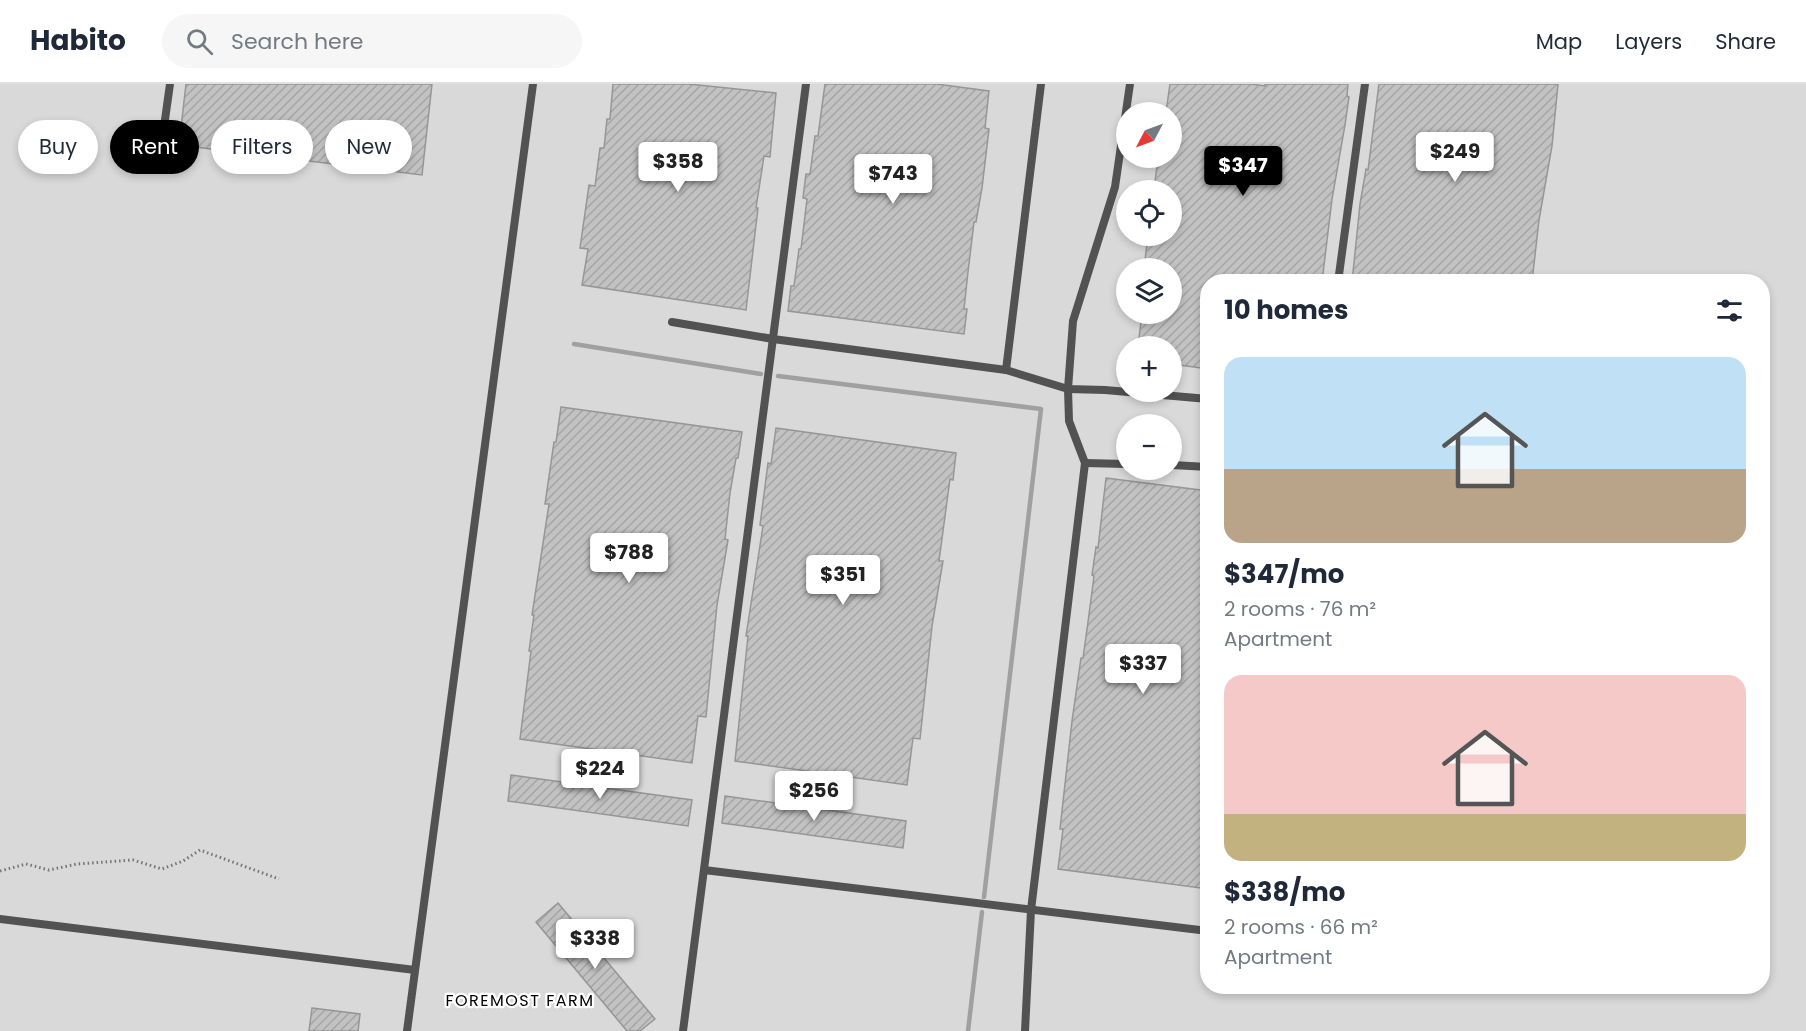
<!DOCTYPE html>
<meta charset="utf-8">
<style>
body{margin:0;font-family:Poppins,sans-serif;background:#f6f6f7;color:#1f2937;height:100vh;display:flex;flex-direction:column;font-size:22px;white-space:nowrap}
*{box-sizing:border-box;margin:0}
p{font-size:20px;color:#747a83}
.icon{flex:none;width:33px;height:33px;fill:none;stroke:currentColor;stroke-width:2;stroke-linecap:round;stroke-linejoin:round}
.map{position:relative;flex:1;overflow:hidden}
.sheet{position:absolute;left:1200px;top:190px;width:570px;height:720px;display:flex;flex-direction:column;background:#fff;border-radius:24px;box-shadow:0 3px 9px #0003}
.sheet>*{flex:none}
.hud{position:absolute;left:18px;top:36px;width:570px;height:54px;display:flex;gap:12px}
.needle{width:39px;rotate:229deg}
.controls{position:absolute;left:1116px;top:18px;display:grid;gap:12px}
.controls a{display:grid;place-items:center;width:66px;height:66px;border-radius:50%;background:#fff;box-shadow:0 3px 9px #0003;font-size:30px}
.price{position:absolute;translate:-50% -51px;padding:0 14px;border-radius:6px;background:#fff;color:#222;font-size:20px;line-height:39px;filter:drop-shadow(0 2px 3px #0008)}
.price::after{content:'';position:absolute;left:50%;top:36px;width:18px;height:14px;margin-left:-9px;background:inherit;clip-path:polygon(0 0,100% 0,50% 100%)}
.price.on{background:#000;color:#fff}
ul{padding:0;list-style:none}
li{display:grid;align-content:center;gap:12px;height:318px;padding:0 24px}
li span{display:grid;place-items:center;height:186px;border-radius:18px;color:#555}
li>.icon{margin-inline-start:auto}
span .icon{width:108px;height:108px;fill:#fffc;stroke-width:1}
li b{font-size:26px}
h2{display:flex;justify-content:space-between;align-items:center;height:72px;padding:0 24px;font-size:26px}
.chip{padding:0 21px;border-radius:27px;background:#fff;box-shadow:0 3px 9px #0003;font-size:21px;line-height:54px}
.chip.on{background:#000;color:#fff}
header{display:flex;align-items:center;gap:36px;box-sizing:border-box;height:84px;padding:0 30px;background:#fff;border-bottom:2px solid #e0e1e3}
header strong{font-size:28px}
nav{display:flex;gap:33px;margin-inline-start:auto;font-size:21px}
.search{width:420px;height:54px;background:#f6f6f7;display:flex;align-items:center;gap:15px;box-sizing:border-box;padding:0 21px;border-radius:33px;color:#747a83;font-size:22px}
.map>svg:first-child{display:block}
.park{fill:#d9d9d9;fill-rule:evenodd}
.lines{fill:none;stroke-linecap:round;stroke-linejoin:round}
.stream{stroke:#a0a0a0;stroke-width:4.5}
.building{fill:url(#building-hatch);stroke:#969696;stroke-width:1.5}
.path{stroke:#747474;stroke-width:3;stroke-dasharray:1.5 3;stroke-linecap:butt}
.service{stroke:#525252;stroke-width:8}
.labels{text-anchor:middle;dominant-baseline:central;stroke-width:4.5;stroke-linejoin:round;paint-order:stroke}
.neighbourhood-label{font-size:16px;letter-spacing:1.5px;fill:#000;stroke:#fff}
</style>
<header>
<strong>Habito</strong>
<div class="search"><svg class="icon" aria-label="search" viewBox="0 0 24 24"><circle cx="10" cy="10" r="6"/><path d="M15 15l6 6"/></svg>Search here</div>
<nav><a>Map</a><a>Layers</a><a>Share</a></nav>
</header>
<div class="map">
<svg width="1806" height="947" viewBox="0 0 1806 947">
<defs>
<pattern id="building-hatch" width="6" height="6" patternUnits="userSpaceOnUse" patternTransform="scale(1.5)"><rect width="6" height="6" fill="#c2c2c2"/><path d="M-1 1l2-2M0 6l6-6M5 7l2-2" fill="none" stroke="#a5a5a5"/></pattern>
</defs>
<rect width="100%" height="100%" fill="#fff"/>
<path class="park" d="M0 0H1806V947H0ZM1126 28H1172V74H1126ZM1126 106H1172V152H1126ZM1126 184H1172V230H1126ZM1208 198H1762V903H1208ZM1126 262H1172V308H1126ZM1126 340H1172V386H1126Z"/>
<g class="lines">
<g class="stream">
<path d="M574 260 761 290"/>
<path d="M778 292 1041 325 984 813"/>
<path d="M968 947 982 828"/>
</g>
</g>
<g class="building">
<path d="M186 0H432L422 91 179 61Z"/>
<path d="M613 0H688L776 9 770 73 764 72 756 124H758L746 226 582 201 588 165 580 164 589 101 595 102 600 64H604L607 35H610Z"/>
<path d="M825 0H936L989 7 985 44 989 45 982 104 976 138H974L968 188 964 225H967L964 250 788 227 791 202H794L799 165H801L807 115 803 114 806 90H810L815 52H818Z"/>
<path d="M1170 0H1251L1265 2V0H1348L1347 12 1349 13 1345 41 1332 115 1322 198H1208V285L1172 280V262H1138L1142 230H1172V184H1144L1148 152H1172V106H1154L1158 74H1172V28H1166Z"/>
<path d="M1379 0H1558L1552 62 1539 136 1532 198H1445L1433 196 1432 198H1352L1360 120 1366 85 1368 86Z"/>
<path d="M561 323 742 348 738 374H736L730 409 725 455 728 456 717 521 706 633 698 632 692 679 520 655 531 567H529L534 531H532L549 420H545L554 358H556Z"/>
<path d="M776 344 956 369 953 396 950 395 939 477H943L932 542 920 655 913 654 907 701 735 677 748 552H746L763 442 760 441 768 379 771 380Z"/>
<path d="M1106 394 1208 407V805L1058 785 1063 745H1060L1072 637 1081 574H1083L1088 538 1094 492 1092 491 1096 463 1098 464Z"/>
<path d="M511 691 692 716 688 742 508 717Z"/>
<path d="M725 712 906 737 903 764 722 739Z"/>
<path d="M558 819 655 935 640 947H627L536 838Z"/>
<path d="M312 924 360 930 358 947H309Z"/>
</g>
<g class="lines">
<path class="path" d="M0 787 26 780 49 786 77 780 133 776 162 785 183 777 200 766 279 795"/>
<g class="service">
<path d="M163 50 170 0"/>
<path d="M1338 198 1365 0"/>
<path d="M672 238 773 255 1006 286 1068 305 1105 306 1208 315"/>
<path d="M1006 286 1041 0"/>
<path d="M1085 379 1126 380"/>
<path d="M1172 381 1208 383"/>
<path d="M704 786 1208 847"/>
<path d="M0 835 415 886"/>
<path d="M407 947 533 0"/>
<path d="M683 947 806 0"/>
<path d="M1025 947 1031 826 1085 379 1069 337 1068 305 1073 237 1115 103 1130 0"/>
</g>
</g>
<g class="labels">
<g class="neighbourhood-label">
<text x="520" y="916">FOREMOST FARM</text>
</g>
</g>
</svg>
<div class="controls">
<a><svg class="needle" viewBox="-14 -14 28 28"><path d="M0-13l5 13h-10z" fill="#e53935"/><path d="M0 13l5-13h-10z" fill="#747a83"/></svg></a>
<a><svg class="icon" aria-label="locate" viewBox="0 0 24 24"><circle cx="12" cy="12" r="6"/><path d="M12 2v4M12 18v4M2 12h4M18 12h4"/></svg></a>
<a><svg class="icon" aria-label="layers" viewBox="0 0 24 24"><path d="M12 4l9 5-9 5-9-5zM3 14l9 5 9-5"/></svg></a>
<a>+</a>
<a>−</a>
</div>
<b class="price" style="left:1455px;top:99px">$249</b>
<b class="price" style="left:678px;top:109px">$358</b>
<b class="price on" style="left:1243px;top:113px">$347</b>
<b class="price" style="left:893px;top:121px">$743</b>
<b class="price" style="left:629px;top:500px">$788</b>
<b class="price" style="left:843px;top:522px">$351</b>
<b class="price" style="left:1143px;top:611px">$337</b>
<b class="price" style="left:600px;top:716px">$224</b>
<b class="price" style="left:814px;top:738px">$256</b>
<b class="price" style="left:595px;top:886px">$338</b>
<div class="hud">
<a class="chip">Buy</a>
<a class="chip on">Rent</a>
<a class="chip">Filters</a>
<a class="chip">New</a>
</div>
<section class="sheet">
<h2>10 homes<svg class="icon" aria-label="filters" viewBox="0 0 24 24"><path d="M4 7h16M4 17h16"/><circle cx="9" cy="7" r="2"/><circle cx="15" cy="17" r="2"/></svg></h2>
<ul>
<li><span style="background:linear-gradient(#bfe0f5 60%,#b9a48a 0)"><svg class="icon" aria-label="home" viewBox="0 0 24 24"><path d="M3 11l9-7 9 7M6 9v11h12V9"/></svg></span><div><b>$347/mo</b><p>2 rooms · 76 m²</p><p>Apartment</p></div></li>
<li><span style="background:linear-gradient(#f6c9c9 75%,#c2b280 0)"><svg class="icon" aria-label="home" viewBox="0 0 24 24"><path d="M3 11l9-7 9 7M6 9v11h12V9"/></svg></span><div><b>$338/mo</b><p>2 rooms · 66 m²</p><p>Apartment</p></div></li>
</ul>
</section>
</div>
